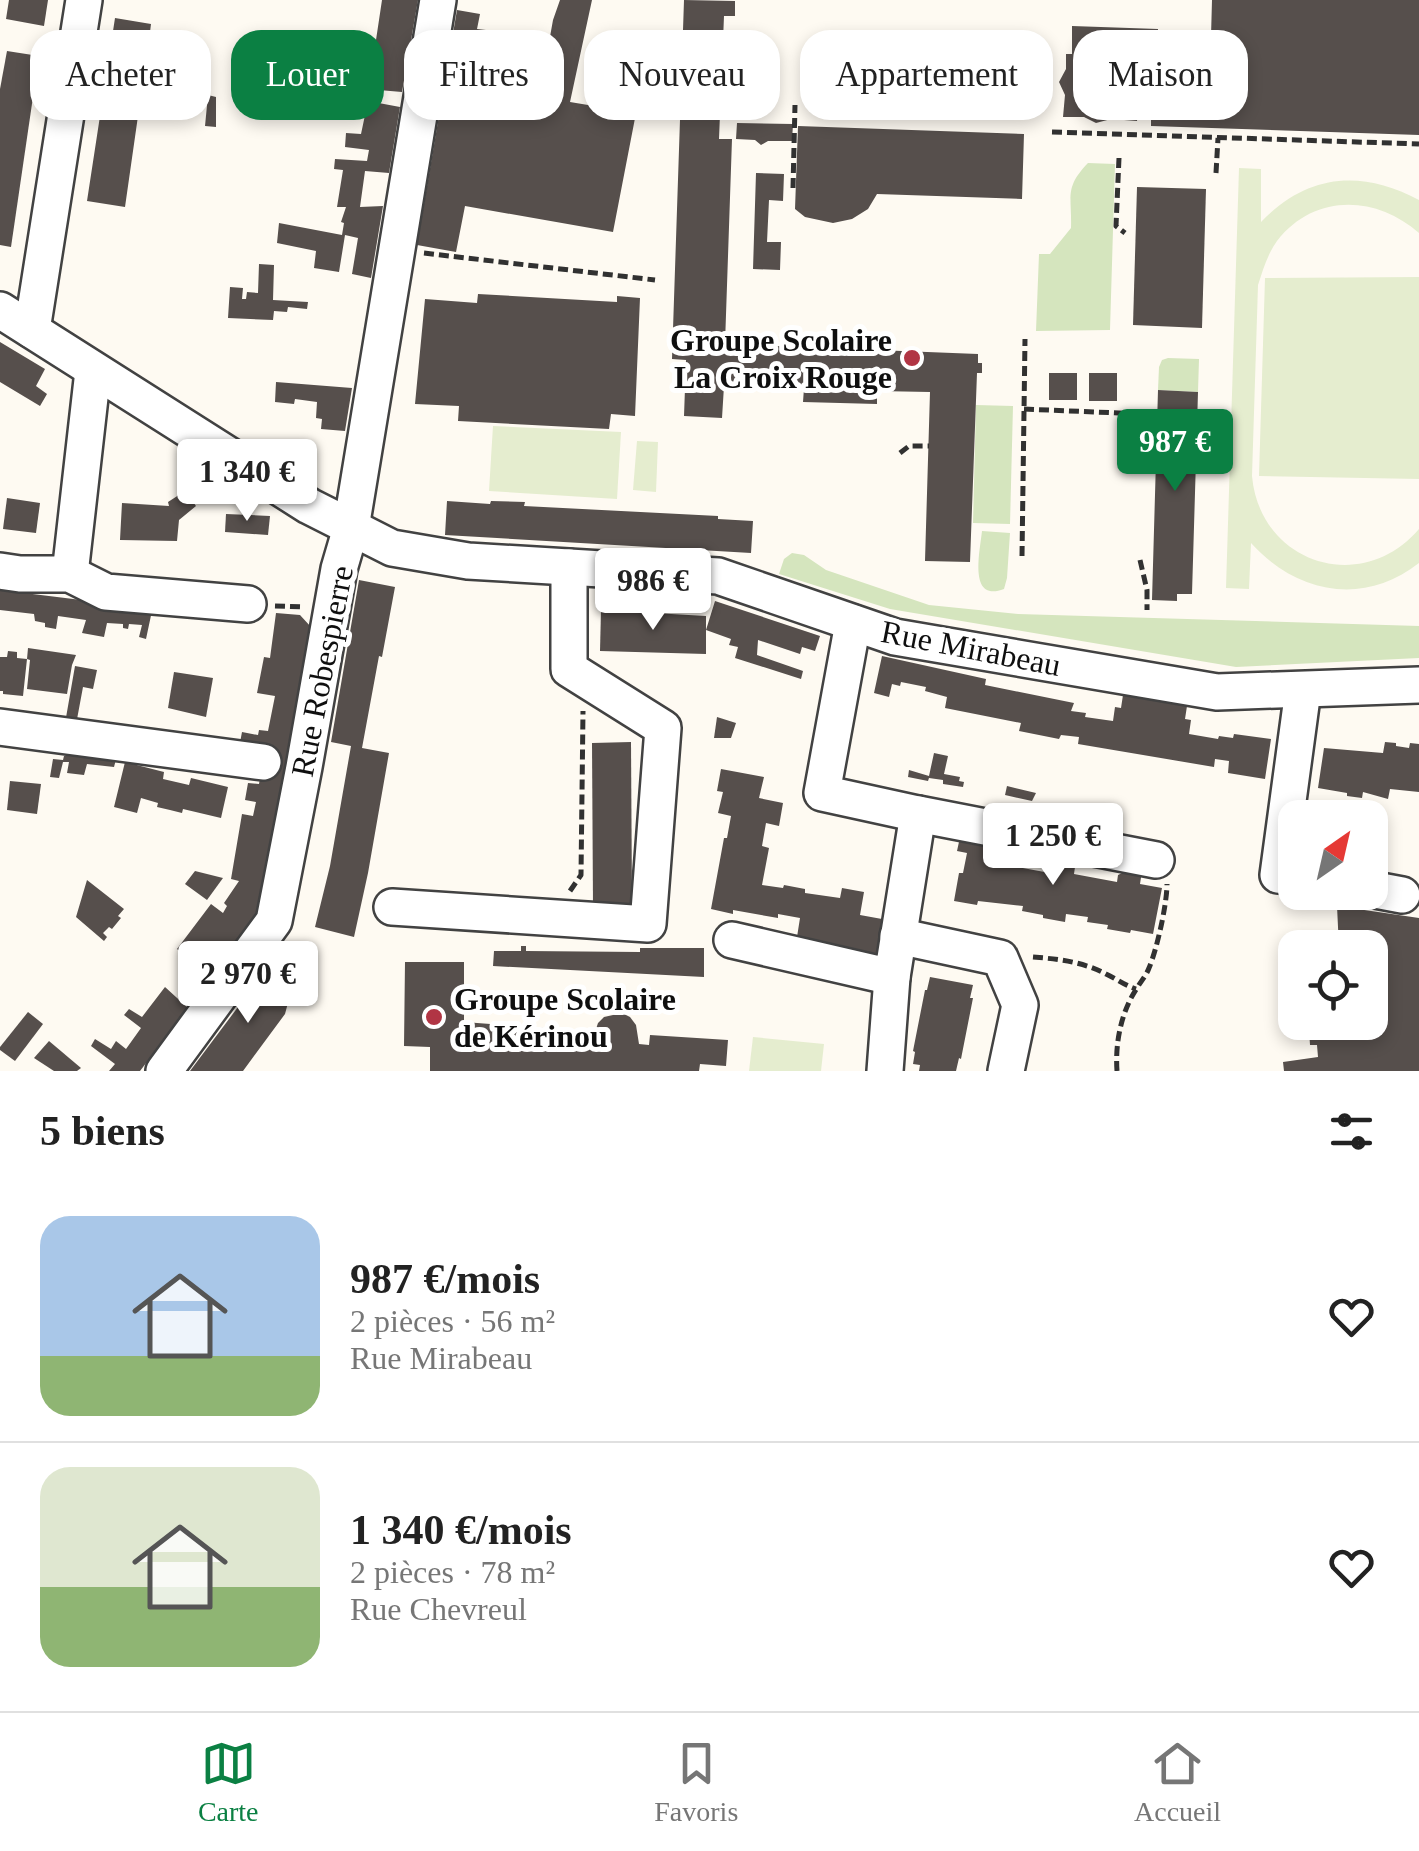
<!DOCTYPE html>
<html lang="fr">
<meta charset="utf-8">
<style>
body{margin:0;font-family:"Times New Roman",serif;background:#f6f6f6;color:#222;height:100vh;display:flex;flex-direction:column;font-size:38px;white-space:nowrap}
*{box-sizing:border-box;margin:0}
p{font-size:32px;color:#767676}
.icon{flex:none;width:55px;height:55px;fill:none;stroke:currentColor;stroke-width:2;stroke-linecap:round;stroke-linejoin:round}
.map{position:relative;height:1071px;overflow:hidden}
.details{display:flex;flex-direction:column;background:#fff;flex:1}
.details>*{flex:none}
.hud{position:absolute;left:30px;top:30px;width:1360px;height:90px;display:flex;gap:20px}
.needle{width:65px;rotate:34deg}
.fabs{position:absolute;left:1278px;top:800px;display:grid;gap:20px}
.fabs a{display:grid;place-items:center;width:110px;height:110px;border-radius:20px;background:#fff;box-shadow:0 5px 15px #0003;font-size:50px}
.price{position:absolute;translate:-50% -85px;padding:0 22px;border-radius:10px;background:#fff;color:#222;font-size:32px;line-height:65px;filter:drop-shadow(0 2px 5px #0008)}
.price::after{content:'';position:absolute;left:50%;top:60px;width:30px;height:22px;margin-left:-15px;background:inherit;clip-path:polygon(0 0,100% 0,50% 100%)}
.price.on{background:#0b8043;color:#fff}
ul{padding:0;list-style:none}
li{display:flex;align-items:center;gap:30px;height:250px;padding:0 40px}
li+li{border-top:2px solid #e0e0e0}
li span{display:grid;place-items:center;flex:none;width:280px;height:200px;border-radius:30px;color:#555}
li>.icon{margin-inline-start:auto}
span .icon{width:120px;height:120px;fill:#fffc;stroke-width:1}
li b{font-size:42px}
h2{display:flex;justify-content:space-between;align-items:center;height:120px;padding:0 40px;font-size:42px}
.tag{padding:0 35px;border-radius:30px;background:#fff;box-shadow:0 5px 15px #0003;font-size:35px;line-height:90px}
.tag.on{background:#0b8043;color:#fff}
.dock{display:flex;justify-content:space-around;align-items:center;height:140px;border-top:2px solid #e0e0e0;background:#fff;font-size:28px;color:#767676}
.dock a{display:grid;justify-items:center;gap:5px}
.dock .on{color:#0b8043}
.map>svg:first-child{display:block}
.green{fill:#d5e5be}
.pitch{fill:#e5edcf}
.building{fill:#564f4c}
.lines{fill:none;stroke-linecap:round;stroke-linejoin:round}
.minor-casing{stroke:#424242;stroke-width:40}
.path{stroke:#313131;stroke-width:5;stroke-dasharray:10 5;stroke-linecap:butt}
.minor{stroke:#fff;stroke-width:35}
.poi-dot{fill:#b13544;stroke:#fff;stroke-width:4}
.labels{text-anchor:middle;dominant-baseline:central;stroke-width:10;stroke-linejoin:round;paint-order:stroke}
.poi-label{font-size:32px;font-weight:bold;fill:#0f0f0f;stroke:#fff;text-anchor:end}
.street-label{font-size:32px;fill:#0f0f0f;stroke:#fff}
</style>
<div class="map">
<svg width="1419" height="1071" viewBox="0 0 1419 1071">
<rect width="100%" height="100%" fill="#fefaf2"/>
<g class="green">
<path d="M1088 163 1115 164 1110 330 1036 331 1039 254H1050L1071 228C1072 196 1064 188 1088 163Z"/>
<path d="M1168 358 1199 359 1198 392 1158 390 1159 367 1162 360Z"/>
<path d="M976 405 1013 406 1010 524 973 523Z"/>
<path d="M982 531 1010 533 1007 578 1004 589C968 603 980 551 982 531Z"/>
<path d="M792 553 804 555 826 570 929 605 1018 614 1419 626V658L1236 667 890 609 779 574 784 559Z"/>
</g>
<g class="pitch">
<path d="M1239 168 1261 169V222C1307 174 1361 169 1419 200V233C1376 195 1314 193 1277 241 1267 255 1263 270 1258 285L1252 476C1260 564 1362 596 1419 529V563C1363 607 1296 593 1251 543L1249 589 1226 588Z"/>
<path d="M1419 277V479L1259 476 1265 278Z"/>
<path d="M493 426 621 432 617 499 489 491Z"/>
<path d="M637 441 658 442 656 492 633 490Z"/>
<path d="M753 1037 824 1044 821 1071H749Z"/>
</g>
<g class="building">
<path d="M9 0H48L44 26 6 19Z"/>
<path d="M382 0H418L402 92 367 89 372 62 369 61 373 40H376Z"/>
<path d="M560 0H592L570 102 636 113 613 232 465 206 456 252 417 245 457 10 480 14 477 29 486 30 483 46 475 45 472 60 480 61 475 81H479L478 88 539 98 553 20Z"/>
<path d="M684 0 735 1V16H724L719 139H732L725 344 978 354V363H982V373H977L970 562 925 561 930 392 877 391V404L803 402 804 388 724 386 722 418 684 416 686 360 672 359Z"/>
<path d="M1212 0H1419V135L1151 126V113L1138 112 1137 121 1111 119 1096 123 1084 117H1063L1065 95 1059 82 1066 69V54H1072V26L1158 29 1156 84H1162V73H1210Z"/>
<path d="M115 18 151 24 147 56 138 54 136 66 145 67 125 207 87 201Z"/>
<path d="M7 51 39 56 11 247 0 245V89Z"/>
<path d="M208 95 216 97V127L205 126Z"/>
<path d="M368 101 400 107 389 173 365 171 360 207 383 206 371 278 352 274 358 238 345 235 339 272 314 268 316 251 277 243 279 223 342 235 344 223 341 222 346 207H337L343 170 334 169 335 159 367 161 369 150 345 147 346 133 361 134Z"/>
<path d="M737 123 793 124 792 141H768L761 145 755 140 736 139Z"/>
<path d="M798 126 1024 134 1022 199 877 194 868 209 852 219 833 223 805 217 795 209Z"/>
<path d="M756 173 784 174 783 201 769 200 767 242H781L780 270 753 269Z"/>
<path d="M1137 187 1206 189 1202 328 1133 325Z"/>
<path d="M259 264 274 265 273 300 308 302 307 309 288 307 287 312 274 311 273 320 228 318 230 287 243 288 242 299H246L247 292 258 293Z"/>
<path d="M478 294 617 302V296L640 298 635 416 611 414 609 429 458 421 459 406 415 404 425 299 477 303Z"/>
<path d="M0 342 45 369 36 386 47 394 40 406 0 382Z"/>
<rect x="1049" y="373" width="28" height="27"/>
<rect x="1089" y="373" width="28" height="28"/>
<path d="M276 382 352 388 345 431 321 429 322 419 316 418 317 402 295 399 294 404 275 402Z"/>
<path d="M1158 390 1198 392 1192 594H1177V601L1152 600Z"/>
<path d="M185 491 196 506 179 520 177 541 120 540 122 503 169 506 168 502Z"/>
<path d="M7 498 40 503 36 533 3 529Z"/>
<path d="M447 501 490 504 491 501 525 502 524 506 718 516V519L753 521 751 553 445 535Z"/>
<path d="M226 514 270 516 268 535 225 532Z"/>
<path d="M359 580 395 587 382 657 379 656 362 748 389 753 368 873 354 937 315 927 330 866 351 746 331 742Z"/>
<path d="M0 590 114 604 153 606 146 639 139 637 142 625 129 624 128 629 123 628V624L107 623 104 637 82 633 86 620 58 616 56 629 45 627V623L35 621 34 614 0 610Z"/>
<path d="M715 601 820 636 815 651 802 647 800 654 758 640 757 655 803 671 801 679 735 658 738 647 729 645 731 639 706 630Z"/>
<path d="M601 610 706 616V654L600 651Z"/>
<path d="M276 613 300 615 311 627 265 887 258 916 204 987 179 966 186 956 177 949 211 904 223 913 227 906 224 903 239 881 231 879 242 814 253 816 256 802 245 800 248 783 259 784 265 749 238 753 242 732 258 735 259 730 268 731 275 696 257 693 264 657 270 658Z"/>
<path d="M28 648 76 655 72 665 67 694 27 689 30 660 27 659Z"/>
<path d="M8 651 17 652V658L27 659 23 696 3 694V691H0V657H7Z"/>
<path d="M882 656 986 679 985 685 1074 703 1071 711 1086 713 1085 717 1113 721 1115 707 1121 708 1123 695 1187 706 1185 719 1191 720 1189 734 1218 739 1219 736 1233 738 1234 734 1271 739 1265 779 1228 773 1229 761 1215 759 1214 767 1078 744 1079 737 1061 735 1059 739 1019 731 1021 723 945 708 947 697 925 691 926 687 901 682 900 686 892 684 889 697 874 693Z"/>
<path d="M75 666 97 670 93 689 83 687 75 730 64 729Z"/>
<path d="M174 672 213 678 206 717 168 708Z"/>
<path d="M717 717 736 723 731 738H714Z"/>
<path d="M72 742 119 748 114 767 87 764 84 775 67 773 69 762H63L59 778 50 777 53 759 63 760 64 756H70Z"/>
<path d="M631 742 632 904H593L592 743Z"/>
<path d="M1385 742 1396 743V746L1409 748 1410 743 1419 744V792L1390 789 1388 799 1363 792 1362 798 1347 796V793L1318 788 1324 748 1383 753Z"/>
<path d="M934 753 948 756 944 774 960 777 959 781 964 782 963 787 943 784V780L929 778 928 781 908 777 909 770 929 776Z"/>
<path d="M125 762 164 772 163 779 189 785 191 778 228 787 221 818 183 809 182 813 170 810 157 807 158 803 141 798 137 813 114 807Z"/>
<path d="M721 769 764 777 759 798 783 803 779 826 766 823 762 846 769 848 762 885 783 888 784 885 805 889V893L840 898 842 888 864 892 860 915 882 919 875 962 829 953 832 944 797 937 800 918 778 914V918L733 910V914L711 909 724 838H727L731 816 718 813 723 792 717 791Z"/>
<path d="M10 781 41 784 37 814 7 810Z"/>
<path d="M1007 786 1036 793 1032 801 1005 795Z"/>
<path d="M962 828 1011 838 1006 865 1050 873 1053 854 1065 856 1075 867 1074 874 1117 882 1118 875 1130 869 1142 871 1140 884 1162 888 1153 934 1131 930 1130 933 1107 929 1108 925 1087 922 1088 917 1066 914 1065 922 1043 918V915L1022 911 1023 906 978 901 977 905 954 901 959 873H963L967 853 957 851Z"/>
<path d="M195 871 223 878 207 900 185 884Z"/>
<path d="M87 880 124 909 118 916 121 918 112 929 109 927 103 933 107 937 104 941 76 917Z"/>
<path d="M1337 906 1419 918V1071H1284L1283 1062 1318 1057 1317 1045H1310L1309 1030 1316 1029 1315 1022H1370V948H1339Z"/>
<path d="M521 946H526V951L640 952V948H704V977L493 966 494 951H521Z"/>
<path d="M1295 955V1006L1290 1005 1287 971Z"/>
<path d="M405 962H464V1022L595 1032 598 1023 604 1017 622 1013 630 1017 636 1025 639 1044 649 1045 650 1035 728 1040 726 1066 700 1064 699 1071H430V1047L404 1046Z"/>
<path d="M271 963 290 977 277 994 289 999 285 1014 243 1071H190Z"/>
<path d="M930 977 973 985 970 998H973L961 1059 959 1058 956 1071H919L920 1065 913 1064 915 1052 913 1051 925 990H927Z"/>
<path d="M165 987 188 1008 140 1071H109L115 1064 91 1046 95 1039 111 1049 116 1041 126 1049 141 1028 124 1015 129 1009 142 1017Z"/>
<path d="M28 1012 43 1024 15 1061 0 1050V1047Z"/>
<path d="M49 1041 81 1068 77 1071H54L34 1058Z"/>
</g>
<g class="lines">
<g class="minor-casing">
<g id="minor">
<path d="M0 310 309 506 392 548 468 561 718 576 895 637 1217 692 1419 685"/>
<path d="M32 330 84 0"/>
<path d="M0 571 20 574H70L106 592 248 604"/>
<path d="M70 574 93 371"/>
<path d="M0 727 263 762"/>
<path d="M918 814 1156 860"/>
<path d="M1295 877 1278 875 1303 690"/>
<path d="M1370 889 1402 895"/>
<path d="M392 907 648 924 663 728 569 669V567"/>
<path d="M898 936 1000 958 1020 1005 1006 1071"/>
<path d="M732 940 892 977 918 814 822 793 853 623"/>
<path d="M164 1071 274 921 304 767 339 569 351 528 438 0"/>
<path d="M885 1071 892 977"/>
</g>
</g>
<g class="path">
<path d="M1052 132 1419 144"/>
<path d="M1119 158 1116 226 1125 233"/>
<path d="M1216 173 1218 138"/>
<path d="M793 188 795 105"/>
<path d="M424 253 655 280"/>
<path d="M1024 409 1143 414"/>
<path d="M900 453 909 446H929"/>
<path d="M1022 556 1025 339"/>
<path d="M1140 560 1147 590V610"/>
<path d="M275 606 304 607"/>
<path d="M570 891 581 875 583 711"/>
<path d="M1033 957C1058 959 1084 962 1106 974 1117 979 1124 985 1136 989"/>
<path d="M1117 1071C1115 1043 1121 1012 1137 988 1141 981 1146 976 1149 968 1157 949 1167 904 1167 884"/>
</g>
<use href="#minor" class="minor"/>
</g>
<g class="poi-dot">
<circle cx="912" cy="358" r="10"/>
<circle cx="434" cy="1017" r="10"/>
</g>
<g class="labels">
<g class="poi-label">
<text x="892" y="340">Groupe Scolaire<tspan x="892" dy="37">La Croix Rouge</tspan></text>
<text x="454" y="999" text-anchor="start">Groupe Scolaire<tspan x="454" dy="37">de Kérinou</tspan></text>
</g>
<g class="street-label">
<text transform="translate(971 648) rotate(11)">Rue Mirabeau</text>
<text transform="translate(322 671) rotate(-79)">Rue Robespierre</text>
</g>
</g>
</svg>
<div class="fabs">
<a><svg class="needle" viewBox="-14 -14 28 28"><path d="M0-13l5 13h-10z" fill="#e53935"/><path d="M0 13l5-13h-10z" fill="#767676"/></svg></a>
<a><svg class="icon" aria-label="locate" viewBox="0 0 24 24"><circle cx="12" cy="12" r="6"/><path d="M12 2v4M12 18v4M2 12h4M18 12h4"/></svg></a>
</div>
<b class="price on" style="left:1175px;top:494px">987 €</b>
<b class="price" style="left:247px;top:524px">1 340 €</b>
<b class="price" style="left:653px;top:633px">986 €</b>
<b class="price" style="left:1053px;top:888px">1 250 €</b>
<b class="price" style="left:248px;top:1026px">2 970 €</b>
<div class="hud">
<a class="tag">Acheter</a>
<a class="tag on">Louer</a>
<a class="tag">Filtres</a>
<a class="tag">Nouveau</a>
<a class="tag">Appartement</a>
<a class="tag">Maison</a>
</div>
</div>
<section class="details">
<h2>5 biens<svg class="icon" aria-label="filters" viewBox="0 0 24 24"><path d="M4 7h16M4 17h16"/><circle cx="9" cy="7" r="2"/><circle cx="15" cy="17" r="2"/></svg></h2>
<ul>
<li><span style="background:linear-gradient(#a9c7e8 70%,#8fb573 0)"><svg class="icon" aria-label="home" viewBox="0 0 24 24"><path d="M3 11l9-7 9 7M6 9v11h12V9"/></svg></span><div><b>987 €/mois</b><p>2 pièces · 56 m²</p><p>Rue Mirabeau</p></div><svg class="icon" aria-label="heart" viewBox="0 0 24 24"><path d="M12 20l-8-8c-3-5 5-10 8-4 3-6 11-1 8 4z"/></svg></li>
<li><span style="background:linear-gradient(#dfe7d0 60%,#8fb573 0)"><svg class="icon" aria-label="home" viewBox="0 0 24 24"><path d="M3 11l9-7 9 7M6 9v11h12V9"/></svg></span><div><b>1 340 €/mois</b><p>2 pièces · 78 m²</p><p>Rue Chevreul</p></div><svg class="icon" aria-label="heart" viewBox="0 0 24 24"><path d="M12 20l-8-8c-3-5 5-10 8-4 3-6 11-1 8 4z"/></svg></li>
</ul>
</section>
<nav class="dock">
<a class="on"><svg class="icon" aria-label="map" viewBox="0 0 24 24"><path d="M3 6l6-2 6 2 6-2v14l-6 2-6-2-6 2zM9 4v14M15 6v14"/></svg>Carte</a>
<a><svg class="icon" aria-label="saved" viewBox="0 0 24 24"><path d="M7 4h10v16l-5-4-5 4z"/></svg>Favoris</a>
<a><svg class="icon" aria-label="home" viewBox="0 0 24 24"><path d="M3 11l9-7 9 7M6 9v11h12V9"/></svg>Accueil</a>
</nav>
